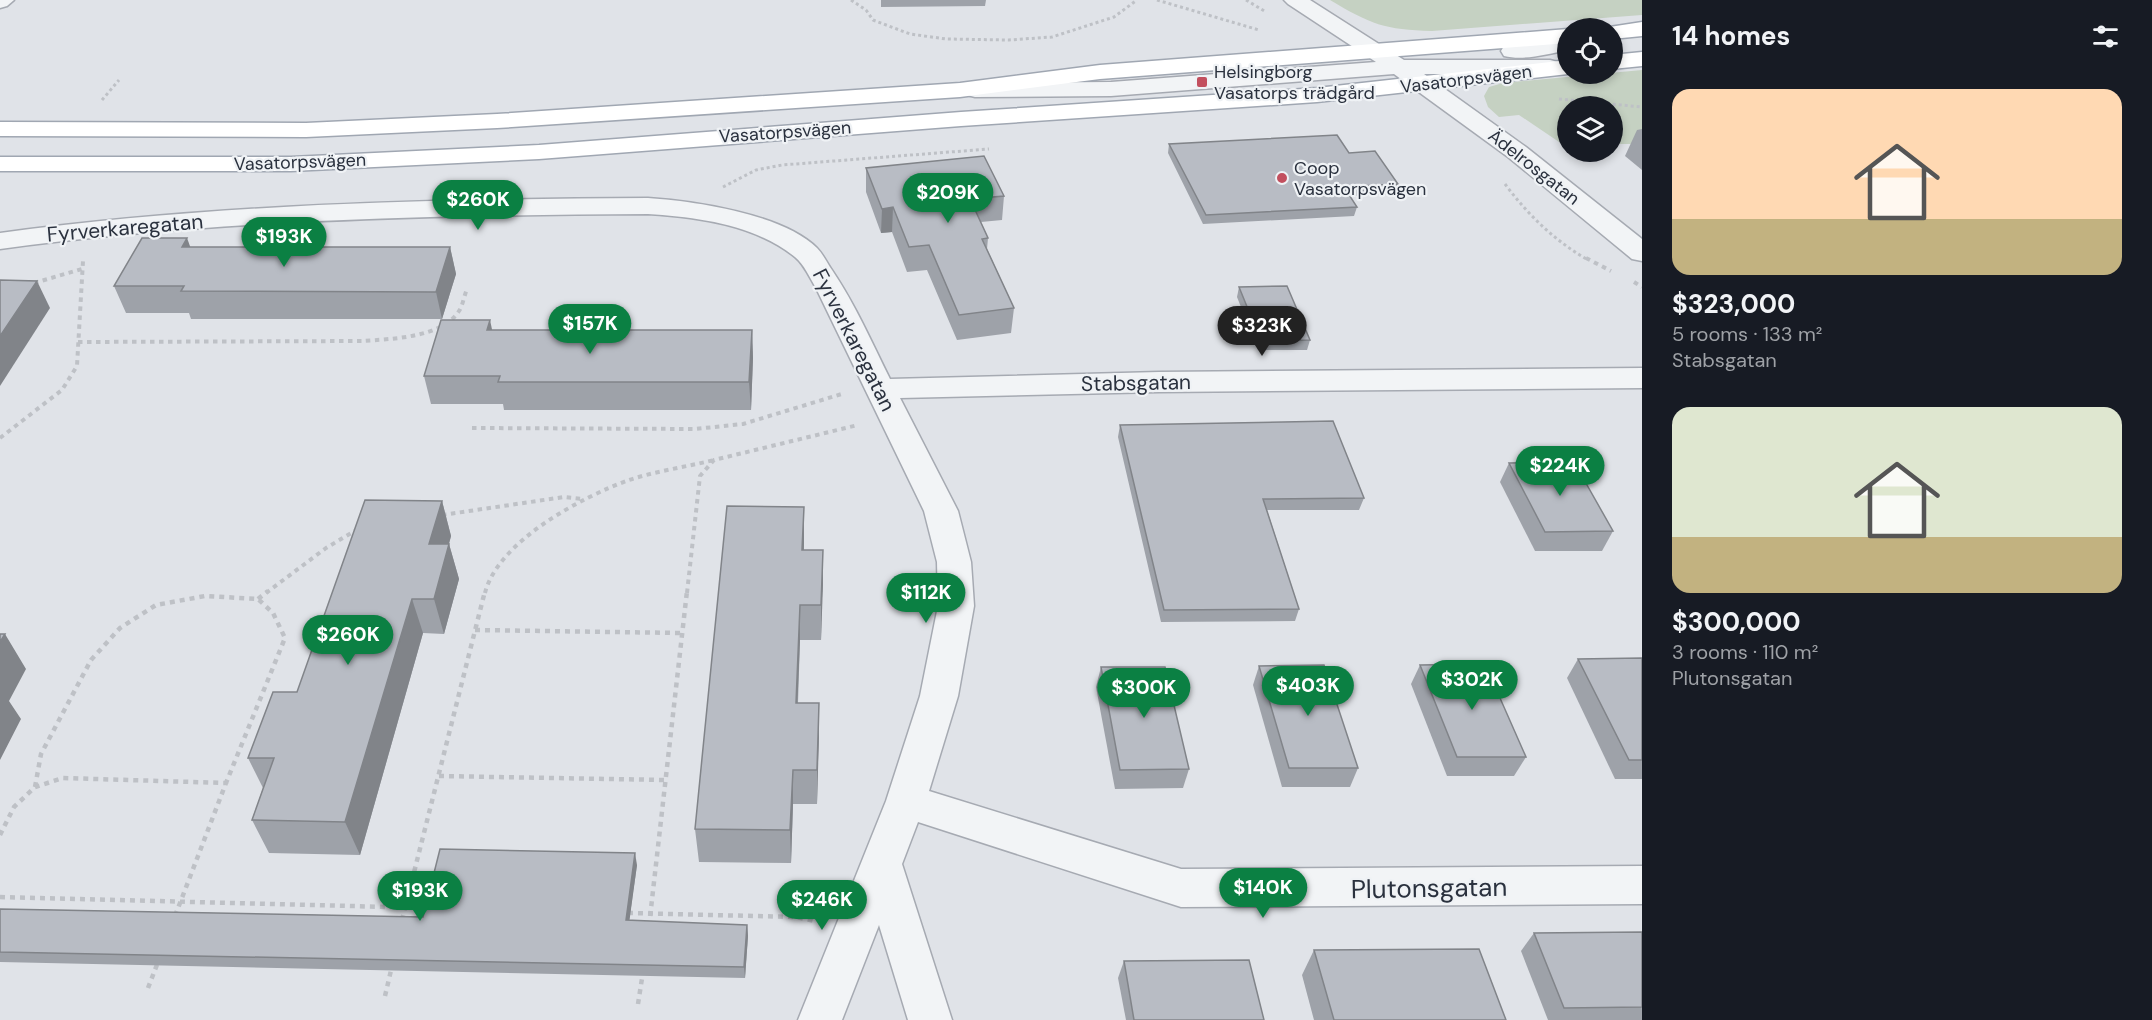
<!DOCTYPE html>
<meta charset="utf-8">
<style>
body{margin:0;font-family:"DM Sans",sans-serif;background:#242831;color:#f1f3f6;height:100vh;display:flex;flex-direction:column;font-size:22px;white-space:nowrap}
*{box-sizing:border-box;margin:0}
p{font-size:20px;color:#9ea1a6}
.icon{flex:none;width:33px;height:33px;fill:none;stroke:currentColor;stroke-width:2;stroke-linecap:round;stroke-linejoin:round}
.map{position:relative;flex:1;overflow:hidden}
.panel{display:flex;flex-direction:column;background:#171b24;width:510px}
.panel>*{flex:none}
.tools{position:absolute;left:1557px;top:18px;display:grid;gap:12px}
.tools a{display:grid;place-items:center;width:66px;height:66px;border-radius:50%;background:#171b24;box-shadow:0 3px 9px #0003;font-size:30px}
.price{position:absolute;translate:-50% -51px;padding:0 14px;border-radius:21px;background:#0b8043;color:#fff;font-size:20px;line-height:39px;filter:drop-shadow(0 2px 3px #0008)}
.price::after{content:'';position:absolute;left:50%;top:36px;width:18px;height:14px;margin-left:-9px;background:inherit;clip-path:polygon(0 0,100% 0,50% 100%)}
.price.active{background:#222;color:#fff}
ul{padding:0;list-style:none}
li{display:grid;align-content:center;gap:12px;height:318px;padding:0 30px}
li span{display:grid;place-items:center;height:186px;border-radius:18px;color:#555}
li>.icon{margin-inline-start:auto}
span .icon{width:108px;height:108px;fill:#fffc;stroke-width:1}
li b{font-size:26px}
h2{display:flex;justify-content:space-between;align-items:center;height:72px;padding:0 30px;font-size:26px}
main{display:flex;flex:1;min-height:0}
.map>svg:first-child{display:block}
.green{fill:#c5d1c2}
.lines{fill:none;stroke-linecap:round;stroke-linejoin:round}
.minor-casing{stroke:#a6aab2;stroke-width:3}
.major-casing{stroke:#a0a7b2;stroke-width:3}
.path-far2{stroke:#bec1c6;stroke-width:3;stroke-dasharray:3 3;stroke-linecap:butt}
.path-far1{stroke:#bec1c6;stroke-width:4;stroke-dasharray:4.5 4.5;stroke-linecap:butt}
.path{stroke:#bec1c6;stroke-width:4.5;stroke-dasharray:5 5;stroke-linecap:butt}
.minor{fill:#f2f4f6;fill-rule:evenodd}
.major{fill:#fff;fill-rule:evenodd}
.wall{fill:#9ea2a9}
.shaded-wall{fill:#818489}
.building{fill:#b8bcc4;stroke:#818489;stroke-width:1.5}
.poi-dot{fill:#c24f5e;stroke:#eff2f5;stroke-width:2}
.labels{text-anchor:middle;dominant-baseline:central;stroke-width:4.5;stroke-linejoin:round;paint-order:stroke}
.far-poi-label{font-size:18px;fill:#2a313e;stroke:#eff2f5;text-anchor:start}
.far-street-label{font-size:18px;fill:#2a313e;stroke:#eff2f5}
.street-label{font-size:21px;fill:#2a313e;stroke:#eff2f5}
.near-street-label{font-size:26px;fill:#2a313e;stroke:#eff2f5}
</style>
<main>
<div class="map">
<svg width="1642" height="1020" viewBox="0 0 1642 1020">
<rect width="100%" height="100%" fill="#e0e3e8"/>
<g class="green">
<path d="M1330 0H1642V15L1432 31C1385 30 1370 24 1330 0Z"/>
<path d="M1642 70V144H1613L1612 106H1568L1567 144H1562L1519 115 1499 117 1488 107 1484 96 1489 87 1503 83Z"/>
</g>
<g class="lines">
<g class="minor-casing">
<g id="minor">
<path d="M0 0H14L7 6 0 8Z"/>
<path d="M1284 0H1310L1404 60H1550L1558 62 1561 67 1558 72 1550 74H1424L1526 147 1642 239V261L1632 259 1508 157 1394 74 1111 96 975 97 967 95 963 90 967 85 975 83 1111 82 1376 62 1288 4Z"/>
<path d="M1568 36V50C1547 54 1524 61 1504 56L1501 51 1504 46C1525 41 1547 41 1568 36Z"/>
<path d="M648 198C694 201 783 214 817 248 823 254 827 263 832 270 855 304 872 343 890 379L1159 372 1642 368V388L1159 392 900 398 958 511 971 562 974 606 958 696 929 791 1181 869 1642 866V904L1181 907 918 822 902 864 952 1020H908L879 925 842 1020H798L886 801 920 696 938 606 937 562 924 511 816 288C810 278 804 264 795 257 755 225 698 217 648 214 432 215 214 220 0 249V233C214 204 432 199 648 198Z"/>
</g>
</g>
<g class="major-casing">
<g id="major">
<path d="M1642 22V36L1612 39V28H1603Z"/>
<path d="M1568 29V43L1100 79 960 97 497 128 306 137 0 136V122L306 123 497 114 960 83 1100 65Z"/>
<path d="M1642 52V66L1612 69V55Z"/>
<path d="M1568 60V74L1317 102 961 126 539 159 291 171H0V157H291L539 145 961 112 1317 88Z"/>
</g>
</g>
<g class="path-far2">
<path d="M851 0 866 10 873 20 910 34 946 39 1009 40 1052 37 1114 17 1137 0"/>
<path d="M1157 0 1259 30"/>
<path d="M1246 0 1266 12"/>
<path d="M1559 99 1642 107"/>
<path d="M102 100 119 80"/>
<path d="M1505 184C1528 215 1555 241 1588 260"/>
<path d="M723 187 756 170 782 165 989 149"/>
</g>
<g class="path-far1">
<path d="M1586 258 1611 271"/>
<path d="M1634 282 1642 287"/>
<path d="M34 283 82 269"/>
<path d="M78 342 362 341C390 339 442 338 459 311 463 305 464 296 467 289"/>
<path d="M472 428 695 429 743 424 845 393"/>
<path d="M0 438 62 390 77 366 83 261"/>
<path d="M442 515 564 497 583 499"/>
<path d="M266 593 326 548 358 529"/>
<path d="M485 593C498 541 582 497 629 480 656 471 686 467 714 460"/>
<path d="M687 593 700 476 714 460 858 425"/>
</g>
<g class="path">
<path d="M258 599 268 591"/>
<path d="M475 630 682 633"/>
<path d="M439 776 666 780"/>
<path d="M35 787 41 754 91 660 120 628 156 605 205 596 258 599 273 613 285 638 226 783"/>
<path d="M0 835 14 807 35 787 63 778 226 783 175 916"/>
<path d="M0 897 428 908"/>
<path d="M628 913 796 917 815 921"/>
<path d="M402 920 485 591"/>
<path d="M649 926 687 591"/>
<path d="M148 988 158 962"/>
<path d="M385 996 392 966"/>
<path d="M638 1004 643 972"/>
</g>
<use href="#minor" class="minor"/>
<use href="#major" class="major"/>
</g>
<g class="wall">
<path d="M881 0H986L985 6 881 7Z"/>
<path d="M1642 129V170L1625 156 1637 130Z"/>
<path d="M1169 144 1349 153 1398 184 1395 194 1350 196 1357 207 1354 216 1203 224 1168 153Z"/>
<path d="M866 168 1004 196 1002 220 981 222 988 238 987 249 1014 308 1011 333 957 340 927 270 907 272 892 232 881 233 866 192Z"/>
<path d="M190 247H450L456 274 442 319H191L189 313H126L114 286Z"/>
<path d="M1239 287 1310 340 1307 350H1258L1237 297Z"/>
<path d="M492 330H752L753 358 751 410H504L503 404H431L424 376Z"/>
<path d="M1120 425 1364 498 1359 510H1267L1299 609 1295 621 1161 622 1118 437Z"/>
<path d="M1509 463 1613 531 1602 551H1535L1500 482Z"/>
<path d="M442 501 451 536 449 544 459 579 444 634 423 633 360 855 269 853 252 820 263 788 248 758Z"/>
<path d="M804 507V550H823L821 640H800L798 703H819L817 804H793L791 863 699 862 695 829Z"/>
<path d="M1642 658V779H1615L1567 678 1578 659Z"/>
<path d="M1420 665 1526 757 1514 776H1447L1411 684Z"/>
<path d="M1259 666 1358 768 1350 787H1282L1253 685Z"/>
<path d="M1101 667 1189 769 1183 788 1115 789 1096 687Z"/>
<path d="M637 865 629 921 747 925 748 936 745 978 0 962V909L423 917Z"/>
<path d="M1642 932V1020H1548L1521 951 1534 933Z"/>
<path d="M1314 950 1506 1020H1314L1302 975Z"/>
<path d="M1124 961 1264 1020H1126L1118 978Z"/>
</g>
<g class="shaded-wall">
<path d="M893 207 892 232 881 233 882 209Z"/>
<path d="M187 238 197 265 182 247Z"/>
<path d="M450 247 456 274 442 319 436 292Z"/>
<path d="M37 281 50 308 0 386V336Z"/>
<path d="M490 320 496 348 487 330Z"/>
<path d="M752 330 753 358 751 410 749 382Z"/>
<path d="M442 501 451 536 439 579 429 544Z"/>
<path d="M804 507V542L803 585 802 550Z"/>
<path d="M449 544 459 579 444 634 434 599Z"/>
<path d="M823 550V585L821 640V605Z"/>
<path d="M412 599 423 633 360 855 345 822Z"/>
<path d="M800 605V640L796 737V703Z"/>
<path d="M5 634 26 669 9 701 21 719 0 760V642Z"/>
<path d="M819 703V737L817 804V770Z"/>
<path d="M793 770V804L791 863 790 830Z"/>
<path d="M635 853 637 865 628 931 626 920Z"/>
<path d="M747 925 748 936 745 978 744 967Z"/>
</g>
<g class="building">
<path d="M1337 135 1349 153 1375 151 1398 184 1344 187 1357 207 1206 215 1169 144Z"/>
<path d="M984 156 1004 196 970 199 988 238 982 239 1014 308 959 315 929 245 909 247 893 207 882 209 866 168Z"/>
<path d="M142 238H187L182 247H450L436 292 181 291 184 286H114Z"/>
<path d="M0 280 37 281 0 336Z"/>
<path d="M1287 286 1310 340 1261 341 1239 287Z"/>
<path d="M441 320H490L487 330H752L749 382H498L500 376H424Z"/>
<path d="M1333 421 1364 498 1263 499 1299 609 1164 610 1120 425Z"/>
<path d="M1574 462 1613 531 1545 532 1509 463Z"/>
<path d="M365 500 442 501 429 544H449L434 599H412L345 822 252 820 274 758H248L273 692H297Z"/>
<path d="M727 506 804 507 802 550H823L821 605H800L796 703H819L817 770H793L790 830 695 829Z"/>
<path d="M0 634H5L0 642Z"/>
<path d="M1642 658V760H1629L1578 659Z"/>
<path d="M1485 664 1526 757H1457L1420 665Z"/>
<path d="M1324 665 1358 768H1289L1259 666Z"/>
<path d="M1101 667H1165L1189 769 1120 770Z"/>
<path d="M440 849 635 853 626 920 747 925 744 967 0 952V909L423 917Z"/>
<path d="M1642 932V1007L1564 1008 1534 933Z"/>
<path d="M1479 949 1506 1020H1334L1314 950Z"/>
<path d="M1249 960 1264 1020H1134L1124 961Z"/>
</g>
<g class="poi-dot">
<rect x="1196" y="76" width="12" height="12" rx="3"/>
<circle cx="1282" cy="178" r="6"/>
</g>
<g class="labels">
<g class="far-poi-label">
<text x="1214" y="72">Helsingborg<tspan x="1214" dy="21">Vasatorps trädgård</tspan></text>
<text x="1294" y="168">Coop<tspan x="1294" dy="21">Vasatorpsvägen</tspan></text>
</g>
<g class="far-street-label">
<text transform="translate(1466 79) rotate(-7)">Vasatorpsvägen</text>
<text transform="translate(785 132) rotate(-4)">Vasatorpsvägen</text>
<text transform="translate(300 162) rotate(-2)">Vasatorpsvägen</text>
<text transform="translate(1534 167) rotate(38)">Ädelrosgatan</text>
</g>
<g class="street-label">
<text transform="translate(125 228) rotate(-5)">Fyrverkaregatan</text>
<text transform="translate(854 340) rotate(63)">Fyrverkaregatan</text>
<text transform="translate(1136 383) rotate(-1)">Stabsgatan</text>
</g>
<g class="near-street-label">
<text transform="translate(1429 888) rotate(-1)">Plutonsgatan</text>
</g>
</g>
</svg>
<div class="tools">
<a><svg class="icon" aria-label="locate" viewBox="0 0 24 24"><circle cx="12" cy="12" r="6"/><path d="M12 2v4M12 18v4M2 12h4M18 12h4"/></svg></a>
<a><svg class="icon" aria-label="layers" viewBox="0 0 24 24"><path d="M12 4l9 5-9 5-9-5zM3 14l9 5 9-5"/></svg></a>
</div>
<b class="price" style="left:948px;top:224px">$209K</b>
<b class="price" style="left:478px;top:231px">$260K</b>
<b class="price" style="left:284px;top:268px">$193K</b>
<b class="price" style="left:590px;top:355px">$157K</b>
<b class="price active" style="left:1262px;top:357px">$323K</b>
<b class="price" style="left:1560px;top:497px">$224K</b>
<b class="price" style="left:926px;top:624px">$112K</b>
<b class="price" style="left:348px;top:666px">$260K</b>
<b class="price" style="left:1472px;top:711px">$302K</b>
<b class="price" style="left:1308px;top:717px">$403K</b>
<b class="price" style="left:1144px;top:719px">$300K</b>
<b class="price" style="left:1263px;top:919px">$140K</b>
<b class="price" style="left:420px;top:922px">$193K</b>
<b class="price" style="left:822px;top:931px">$246K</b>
</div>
<section class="panel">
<h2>14 homes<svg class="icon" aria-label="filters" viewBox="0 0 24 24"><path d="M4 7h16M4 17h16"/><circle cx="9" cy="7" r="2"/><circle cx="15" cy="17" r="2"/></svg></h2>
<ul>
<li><span style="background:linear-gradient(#ffd9b3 70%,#c2b280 0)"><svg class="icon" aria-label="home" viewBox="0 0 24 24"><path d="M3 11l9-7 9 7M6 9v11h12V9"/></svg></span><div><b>$323,000</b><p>5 rooms · 133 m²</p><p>Stabsgatan</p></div></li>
<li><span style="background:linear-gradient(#dfe7d0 70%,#c2b280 0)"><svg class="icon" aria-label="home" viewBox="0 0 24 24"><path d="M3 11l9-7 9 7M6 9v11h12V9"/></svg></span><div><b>$300,000</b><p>3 rooms · 110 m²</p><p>Plutonsgatan</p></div></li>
</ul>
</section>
</main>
